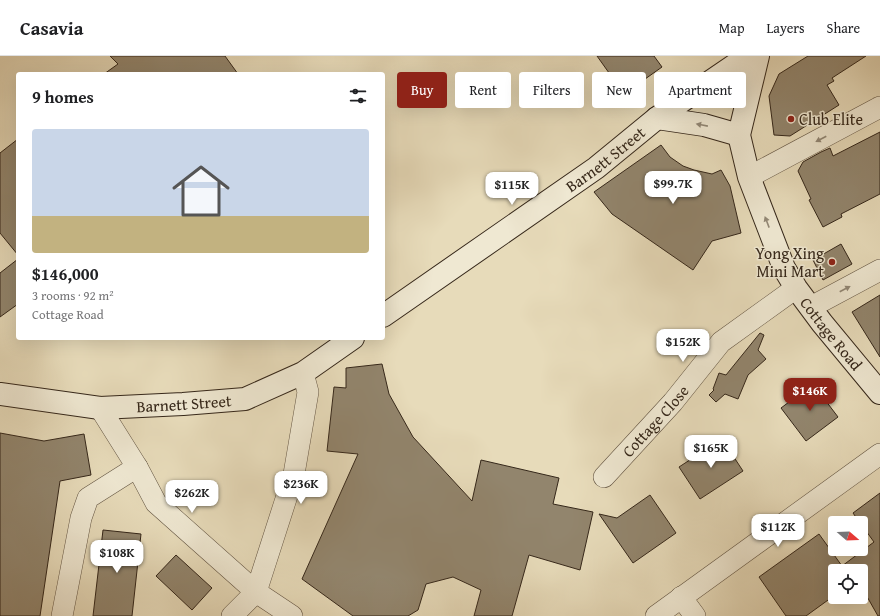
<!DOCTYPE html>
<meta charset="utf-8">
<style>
body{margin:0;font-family:"Gentium Book Plus",serif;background:#f6f6f6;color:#202124;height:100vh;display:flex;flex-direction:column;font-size:15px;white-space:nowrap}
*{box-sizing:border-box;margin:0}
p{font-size:13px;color:#757577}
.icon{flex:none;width:22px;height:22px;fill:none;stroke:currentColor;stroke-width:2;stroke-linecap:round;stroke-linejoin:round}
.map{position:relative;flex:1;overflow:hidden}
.drawer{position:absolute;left:16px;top:16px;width:369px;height:268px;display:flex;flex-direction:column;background:#fff;border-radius:4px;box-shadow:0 4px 16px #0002}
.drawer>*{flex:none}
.top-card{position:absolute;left:397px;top:16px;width:380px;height:36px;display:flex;gap:8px}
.needle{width:26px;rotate:109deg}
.tools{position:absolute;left:828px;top:460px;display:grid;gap:8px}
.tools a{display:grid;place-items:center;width:40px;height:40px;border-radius:4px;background:#fff;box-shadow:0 4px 16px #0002;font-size:20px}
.price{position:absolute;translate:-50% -34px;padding:0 9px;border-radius:8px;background:#fff;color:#222;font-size:13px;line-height:26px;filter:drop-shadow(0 1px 2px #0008)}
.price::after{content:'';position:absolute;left:50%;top:24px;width:12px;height:9px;margin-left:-6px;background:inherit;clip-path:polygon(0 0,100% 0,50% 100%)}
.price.on{background:#8f2418;color:#fff}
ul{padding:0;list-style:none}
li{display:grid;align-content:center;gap:8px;height:212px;padding:0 16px}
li+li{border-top:1px solid #e0e0e0}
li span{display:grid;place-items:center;height:124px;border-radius:4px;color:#555}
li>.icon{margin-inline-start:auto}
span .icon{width:72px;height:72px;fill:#fffc;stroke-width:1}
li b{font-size:17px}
h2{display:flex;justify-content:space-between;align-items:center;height:48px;padding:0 16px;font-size:17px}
.pill{padding:0 14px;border-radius:4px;background:#fff;box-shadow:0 4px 16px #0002;font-size:14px;line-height:36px}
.pill.on{background:#8f2418;color:#fff}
header{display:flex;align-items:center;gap:24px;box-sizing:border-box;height:56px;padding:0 20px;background:#fff;border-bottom:1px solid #e0e0e0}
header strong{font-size:19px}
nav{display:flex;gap:22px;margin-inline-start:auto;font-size:14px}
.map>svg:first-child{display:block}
.building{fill:#92856d;stroke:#35271a}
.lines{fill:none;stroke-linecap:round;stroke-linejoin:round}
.minor-casing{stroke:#625442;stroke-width:22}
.secondary-casing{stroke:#35271a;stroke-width:24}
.minor{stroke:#efe8d2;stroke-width:21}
.secondary{stroke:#efe8d2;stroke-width:22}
.oneway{fill:#928876}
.poi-dot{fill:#8f2418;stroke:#efe8d2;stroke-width:1.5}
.labels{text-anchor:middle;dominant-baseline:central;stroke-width:3;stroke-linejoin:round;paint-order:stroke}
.poi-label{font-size:16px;fill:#35271a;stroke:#efe8d2;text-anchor:start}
.street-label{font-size:16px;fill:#35271a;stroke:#efe8d2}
</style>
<header>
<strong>Casavia</strong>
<nav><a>Map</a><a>Layers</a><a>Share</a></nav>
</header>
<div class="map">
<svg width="880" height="560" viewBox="0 0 880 560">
<rect width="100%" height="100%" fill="#e7dbba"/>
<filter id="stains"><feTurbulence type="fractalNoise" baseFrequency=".005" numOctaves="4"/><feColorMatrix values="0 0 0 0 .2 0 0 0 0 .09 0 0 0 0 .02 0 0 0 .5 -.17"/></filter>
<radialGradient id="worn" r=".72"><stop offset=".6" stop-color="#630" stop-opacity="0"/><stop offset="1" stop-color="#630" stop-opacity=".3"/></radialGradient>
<g class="building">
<path d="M110 0H225L238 18H104L118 8Z"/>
<path d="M597 0H654L662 11 624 38Z"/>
<path d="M808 0H866L832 22 834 25 827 29 839 49 790 80 774 79 769 40 779 18Z"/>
<path d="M880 76V138L841 158 842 161 823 171 809 144 811 143 798 115 803 106 821 96 830 92 833 100Z"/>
<path d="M18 83V199L0 177V97Z"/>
<path d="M661 89 670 101 683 110 694 114 712 118 721 114 730 130 741 177 712 185 693 214 612 158 594 136Z"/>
<path d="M841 188 852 208 823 224 813 204Z"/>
<path d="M18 203V248L0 261V217Z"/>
<path d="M880 239V301L852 256Z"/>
<path d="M760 277 764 279 758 294 766 303 748 319 738 343 725 338 716 346 709 339 714 334 713 333 719 317 726 319Z"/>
<path d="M382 308 389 338 413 381 472 445 481 404 559 422 553 448 593 456 580 514 529 499 512 560H474L481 534 453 521 426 528 418 554 408 560H353L302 523 358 398 327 395 334 331 346 332V312Z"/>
<path d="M813 328 838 361 806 385 781 352Z"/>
<path d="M0 377 44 385 84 378 91 419 60 425 40 560H0Z"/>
<path d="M722 383 743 415 700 443 679 411Z"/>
<path d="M880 437V560H878L861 530V515H835V539L806 560H786L759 521 819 478 842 510 874 486 861 468V467H860L853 457Z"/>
<path d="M650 439 676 477 633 507 599 458 617 462Z"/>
<path d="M103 474 141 478 132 560H93Z"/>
<path d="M176 499 212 532 192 554 156 520Z"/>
</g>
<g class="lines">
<g class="minor-casing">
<g id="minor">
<path d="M749 121 880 51"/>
<path d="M811 251 880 214"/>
<path d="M100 352 137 411 156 447 256 536 292 560"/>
<path id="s1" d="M604 421 673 346 721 286 796 232"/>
<path d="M681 541 695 560"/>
<path d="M62 560 81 462 88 442 137 411"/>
<path d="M232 560 256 536 294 418 308 336 303 317"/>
<path d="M656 560 880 398"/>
</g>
</g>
<g class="secondary-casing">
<g id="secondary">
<path id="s2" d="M758 0 739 79 749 121 784 212 796 232 822 267 880 337"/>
<path d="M657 62 704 69 739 79"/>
<path id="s3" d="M383 260 596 112 657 62 748 0"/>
<path id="s4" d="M0 338 100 352 183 348 245 343 303 317 353 282"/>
</g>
</g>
<use href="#minor" class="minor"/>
<use href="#secondary" class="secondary"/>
</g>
<defs><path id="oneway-solid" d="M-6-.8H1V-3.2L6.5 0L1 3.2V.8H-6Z"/></defs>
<g class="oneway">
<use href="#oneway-solid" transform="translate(702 69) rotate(-169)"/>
<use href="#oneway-solid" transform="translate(821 83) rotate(152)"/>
<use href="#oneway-solid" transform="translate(767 166) rotate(-111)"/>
<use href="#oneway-solid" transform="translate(845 233) rotate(-28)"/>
</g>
<g class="poi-dot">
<circle cx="791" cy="63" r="4"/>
<circle cx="832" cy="206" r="4"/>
</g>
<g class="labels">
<g class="poi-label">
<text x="799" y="63">Club Elite</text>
<text x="824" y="197" text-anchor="end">Yong Xing<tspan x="824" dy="18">Mini Mart</tspan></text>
</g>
<g class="street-label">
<text stroke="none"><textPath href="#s3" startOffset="272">Barnett Street</textPath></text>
<text stroke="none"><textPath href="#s2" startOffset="303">Cottage Road</textPath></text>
<text stroke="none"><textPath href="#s4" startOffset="185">Barnett Street</textPath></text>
<text stroke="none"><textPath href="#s1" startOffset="76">Cottage Close</textPath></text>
</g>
</g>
<rect width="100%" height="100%" filter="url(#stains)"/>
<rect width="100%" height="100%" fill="url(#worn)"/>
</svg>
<div class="tools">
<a><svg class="needle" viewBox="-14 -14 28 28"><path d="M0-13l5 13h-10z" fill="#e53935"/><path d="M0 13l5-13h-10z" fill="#757577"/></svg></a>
<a><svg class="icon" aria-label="locate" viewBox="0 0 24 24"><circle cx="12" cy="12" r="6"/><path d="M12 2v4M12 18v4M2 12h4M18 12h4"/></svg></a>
</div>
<b class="price" style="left:673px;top:149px">$99.7K</b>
<b class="price" style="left:512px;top:150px">$115K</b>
<b class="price" style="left:683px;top:307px">$152K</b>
<b class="price on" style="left:810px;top:356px">$146K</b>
<b class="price" style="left:711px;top:413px">$165K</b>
<b class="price" style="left:301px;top:449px">$236K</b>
<b class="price" style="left:192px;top:458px">$262K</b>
<b class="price" style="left:778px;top:492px">$112K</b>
<b class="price" style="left:117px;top:518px">$108K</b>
<div class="top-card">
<a class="pill on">Buy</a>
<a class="pill">Rent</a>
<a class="pill">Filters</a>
<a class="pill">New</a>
<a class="pill">Apartment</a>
</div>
<section class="drawer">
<h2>9 homes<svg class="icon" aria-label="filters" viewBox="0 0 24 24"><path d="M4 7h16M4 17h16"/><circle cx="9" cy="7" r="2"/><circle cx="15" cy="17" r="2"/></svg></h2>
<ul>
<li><span style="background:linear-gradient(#c9d6e8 70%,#c2b280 0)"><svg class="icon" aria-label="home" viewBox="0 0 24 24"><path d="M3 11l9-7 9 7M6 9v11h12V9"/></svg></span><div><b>$146,000</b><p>3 rooms · 92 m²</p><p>Cottage Road</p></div></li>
</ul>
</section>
</div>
